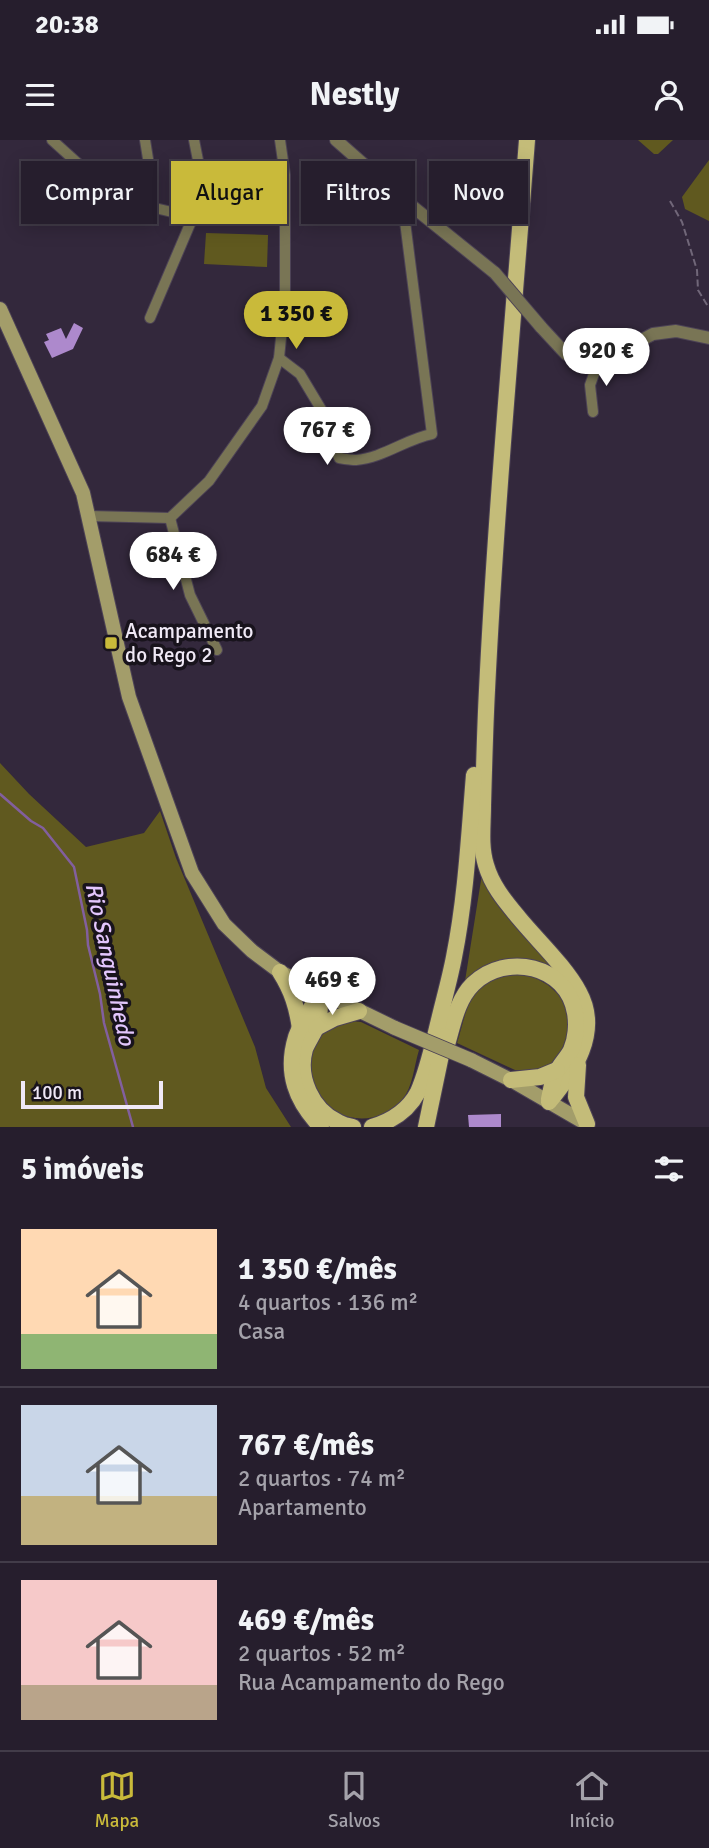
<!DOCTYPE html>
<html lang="pt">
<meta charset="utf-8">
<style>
body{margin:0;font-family:Signika,sans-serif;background:#2e2735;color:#f1f3f6;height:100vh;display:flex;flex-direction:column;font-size:26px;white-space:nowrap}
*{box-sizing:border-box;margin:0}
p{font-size:23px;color:#a4a2aa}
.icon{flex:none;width:38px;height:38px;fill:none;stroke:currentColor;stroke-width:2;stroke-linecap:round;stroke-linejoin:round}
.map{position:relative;height:987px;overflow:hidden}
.details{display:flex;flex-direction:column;background:#261e2d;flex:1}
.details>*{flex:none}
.banner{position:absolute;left:21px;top:21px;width:668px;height:63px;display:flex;gap:14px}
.scale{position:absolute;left:21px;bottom:18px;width:142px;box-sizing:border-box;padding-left:7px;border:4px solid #f0e9f6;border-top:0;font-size:19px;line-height:24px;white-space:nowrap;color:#f0e9f6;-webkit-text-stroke:5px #18131c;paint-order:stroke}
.price{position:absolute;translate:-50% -60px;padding:0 16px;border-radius:24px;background:#fff;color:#222;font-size:23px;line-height:46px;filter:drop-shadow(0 2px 4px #0008)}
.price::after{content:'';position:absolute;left:50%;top:42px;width:21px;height:16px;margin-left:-10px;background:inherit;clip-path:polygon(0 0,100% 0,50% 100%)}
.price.selected{background:#c9ba3a;color:#111}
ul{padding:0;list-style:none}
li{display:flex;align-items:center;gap:21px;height:175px;padding:0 21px}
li+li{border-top:2px solid #423c49}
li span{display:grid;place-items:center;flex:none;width:196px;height:140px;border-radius:0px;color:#555}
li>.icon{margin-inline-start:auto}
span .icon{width:84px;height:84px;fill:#fffc;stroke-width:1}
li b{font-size:30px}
h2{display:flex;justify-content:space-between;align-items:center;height:84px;padding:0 21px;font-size:30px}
.pill{padding:0 24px;border-radius:0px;background:#261e2d;box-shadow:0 4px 18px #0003,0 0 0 2px #423c49;font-size:24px;line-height:63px}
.pill.selected{background:#c9ba3a;color:#111}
.status{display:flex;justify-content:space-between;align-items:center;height:49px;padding:0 35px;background:#261e2d;direction:ltr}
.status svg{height:19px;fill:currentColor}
header{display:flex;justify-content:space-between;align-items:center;height:91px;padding:0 21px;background:#261e2d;font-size:32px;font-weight:700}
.tab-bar{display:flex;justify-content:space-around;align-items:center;height:98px;border-top:2px solid #423c49;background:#261e2d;font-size:19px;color:#a4a2aa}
.tab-bar a{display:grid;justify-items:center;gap:4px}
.tab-bar .selected{color:#c9ba3a}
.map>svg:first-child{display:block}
.green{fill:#60591f}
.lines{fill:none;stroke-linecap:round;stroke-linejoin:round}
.stream{stroke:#825f9e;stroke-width:2.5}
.building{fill:#ad89cc}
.minor-casing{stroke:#4d4356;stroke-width:12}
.tertiary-casing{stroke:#4d4356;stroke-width:14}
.secondary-casing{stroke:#4d4356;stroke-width:16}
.primary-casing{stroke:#4d4356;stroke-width:18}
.path{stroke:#716779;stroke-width:2;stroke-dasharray:7 3.5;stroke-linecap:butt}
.minor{stroke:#797555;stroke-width:10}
.tertiary{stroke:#797555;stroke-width:12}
.secondary{stroke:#a39d6a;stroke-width:14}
.primary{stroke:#c4bc79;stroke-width:16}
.tertiary-bridge-casing{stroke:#4d4356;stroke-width:14;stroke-linecap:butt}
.secondary-bridge-casing{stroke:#4d4356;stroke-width:16;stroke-linecap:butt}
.tertiary-bridge{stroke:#797555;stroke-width:12}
.secondary-bridge{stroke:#a39d6a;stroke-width:14}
.poi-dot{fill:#c9ba3a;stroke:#18131c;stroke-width:2.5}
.labels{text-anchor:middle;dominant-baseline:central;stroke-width:7;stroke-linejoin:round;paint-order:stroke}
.poi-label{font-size:21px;fill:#f0e9f6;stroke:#18131c;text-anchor:start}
.water-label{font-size:23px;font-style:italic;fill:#e3c6fd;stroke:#18131c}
</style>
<div class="status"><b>20:38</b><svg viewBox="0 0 49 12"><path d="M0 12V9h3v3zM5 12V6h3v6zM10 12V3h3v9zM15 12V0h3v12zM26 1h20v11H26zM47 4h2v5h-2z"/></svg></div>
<header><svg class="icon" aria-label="menu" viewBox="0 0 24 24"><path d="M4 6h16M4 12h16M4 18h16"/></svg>Nestly<svg class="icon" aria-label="person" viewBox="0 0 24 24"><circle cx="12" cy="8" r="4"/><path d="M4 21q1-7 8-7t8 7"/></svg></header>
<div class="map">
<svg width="709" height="987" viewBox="0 0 709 987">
<rect width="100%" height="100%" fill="#33283c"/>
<g class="green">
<path d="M638 0H673L658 14H654Z"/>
<path d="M709 20V81L685 69 682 57Z"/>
<path d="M206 93 268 95 267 127 204 124Z"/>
<path d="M0 623 29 654 86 707 144 693 160 671 176 718 255 907 266 948 291 987H0Z"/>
<path d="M482 734 559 835 533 822 507 820 482 827 465 841Z"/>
<path d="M516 833 532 836 548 845 560 856 568 872 569 890 562 909 552 923 535 930H515L457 903C469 864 468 839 516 833Z"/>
<path d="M351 881 361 882 419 910C414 926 413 947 402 960 381 986 338 984 317 957 314 952 313 943 311 937 310 933 307 926 307 922 308 918 310 915 311 911 319 893 331 884 351 881Z"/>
</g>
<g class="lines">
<path class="stream" d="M0 654 31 681 43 688 74 727 87 790 88 805 100 854 104 883 133 987"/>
</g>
<g class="building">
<path d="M74 183 83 188 73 209 52 218 44 202 49 200 46 194 61 188 66 199Z"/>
<path d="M501 974V987H469L468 975Z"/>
</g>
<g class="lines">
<g class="minor-casing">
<g id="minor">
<path d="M52 0 83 28 114 51 155 68 193 77 285 68"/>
<path d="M194 0 209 76"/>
<path d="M141 62 149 25 145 0"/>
<path d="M150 178 193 77"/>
<path d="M279 218 300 234 321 269 339 318C345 319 351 320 356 320 383 318 406 299 432 294L402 58"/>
<path d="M593 272 590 245 598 223"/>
<path d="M89 376 170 378 209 341 262 266 279 218 285 157V35L280 0"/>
<path d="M170 378 190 455 217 510"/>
</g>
</g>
<g class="tertiary-casing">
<g id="tertiary">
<path d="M336 0 402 58 495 133"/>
<path d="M541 187 566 214 582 222 598 223 653 194 676 191 709 198"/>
</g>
</g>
<g class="secondary-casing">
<g id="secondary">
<path d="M0 169 83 353 129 557 192 733 224 784 252 811 280 832 395 888"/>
<path d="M471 920 511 940 587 984"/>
</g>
</g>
<g class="primary-casing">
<g id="primary">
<path d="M527 0C513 183 496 366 487 550 485 589 484 628 483 666 483 685 480 706 486 725 492 746 505 761 519 778 538 801 565 826 579 852 601 892 574 932 549 962"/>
<path d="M280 832C292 851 297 867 300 889"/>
<path d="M319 853C320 865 321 879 315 890 312 896 308 902 305 909 297 937 312 970 338 982 343 985 348 986 353 987"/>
<path d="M317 858C310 870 301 883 296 897 285 933 296 961 321 987"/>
<path d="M316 888 335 878 359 871"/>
<path d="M446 908C453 886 456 861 473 844 506 812 567 825 575 873 577 884 576 899 571 910 567 918 560 924 556 933 552 941 551 950 549 959"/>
<path d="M578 925 576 957 587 984"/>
<path d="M511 940 540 937 557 930"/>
<path d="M372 987C392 981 408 971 418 952 428 929 433 904 439 880 444 859 450 838 454 817 466 757 469 695 474 635"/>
<path d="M426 987 445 896"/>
</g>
</g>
<path class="path" d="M670 61 682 82 697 130 698 150 709 168"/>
<use href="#minor" class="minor"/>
<use href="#tertiary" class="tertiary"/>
<use href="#secondary" class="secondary"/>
<use href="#primary" class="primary"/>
<g class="tertiary-bridge-casing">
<path id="tertiary-bridge" d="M495 133 541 187"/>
</g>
<g class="secondary-bridge-casing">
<path id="secondary-bridge" d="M395 888 471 920"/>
</g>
<use href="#tertiary-bridge" class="tertiary-bridge"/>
<use href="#secondary-bridge" class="secondary-bridge"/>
</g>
<rect class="poi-dot" x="104" y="496" width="14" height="14" rx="3.5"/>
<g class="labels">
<g class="poi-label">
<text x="125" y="491">Acampamento<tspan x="125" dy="24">do Rego 2</tspan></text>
</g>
<g class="water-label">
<text transform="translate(110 824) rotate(78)">Rio Sanguinhedo</text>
</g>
</g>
</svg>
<div class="scale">100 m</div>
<b class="price selected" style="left:296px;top:211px">1 350 €</b>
<b class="price" style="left:606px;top:248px">920 €</b>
<b class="price" style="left:327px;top:327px">767 €</b>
<b class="price" style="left:173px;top:452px">684 €</b>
<b class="price" style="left:332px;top:877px">469 €</b>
<div class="banner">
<a class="pill">Comprar</a>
<a class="pill selected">Alugar</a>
<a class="pill">Filtros</a>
<a class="pill">Novo</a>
</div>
</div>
<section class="details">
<h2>5 imóveis<svg class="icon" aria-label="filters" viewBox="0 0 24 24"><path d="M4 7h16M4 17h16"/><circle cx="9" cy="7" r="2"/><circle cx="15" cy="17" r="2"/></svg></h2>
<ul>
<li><span style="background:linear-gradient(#ffd9b3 75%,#8fb573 0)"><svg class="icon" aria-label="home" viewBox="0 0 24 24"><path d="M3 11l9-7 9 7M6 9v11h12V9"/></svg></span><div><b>1 350 €/mês</b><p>4 quartos · 136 m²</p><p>Casa</p></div></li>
<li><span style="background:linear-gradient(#c9d6e8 65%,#c2b280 0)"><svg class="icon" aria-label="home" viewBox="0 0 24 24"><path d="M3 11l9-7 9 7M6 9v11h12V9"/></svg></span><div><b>767 €/mês</b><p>2 quartos · 74 m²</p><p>Apartamento</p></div></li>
<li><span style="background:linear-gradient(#f6c9c9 75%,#b9a48a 0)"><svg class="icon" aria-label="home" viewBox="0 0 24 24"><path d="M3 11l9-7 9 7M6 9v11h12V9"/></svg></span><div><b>469 €/mês</b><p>2 quartos · 52 m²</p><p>Rua Acampamento do Rego</p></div></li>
</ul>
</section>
<nav class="tab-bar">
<a class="selected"><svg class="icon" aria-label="map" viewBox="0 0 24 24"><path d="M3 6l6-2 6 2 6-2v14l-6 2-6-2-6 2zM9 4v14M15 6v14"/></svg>Mapa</a>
<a><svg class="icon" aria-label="saved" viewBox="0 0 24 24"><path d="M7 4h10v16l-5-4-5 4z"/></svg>Salvos</a>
<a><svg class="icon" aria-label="home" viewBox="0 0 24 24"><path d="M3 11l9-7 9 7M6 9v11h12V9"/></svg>Início</a>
</nav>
